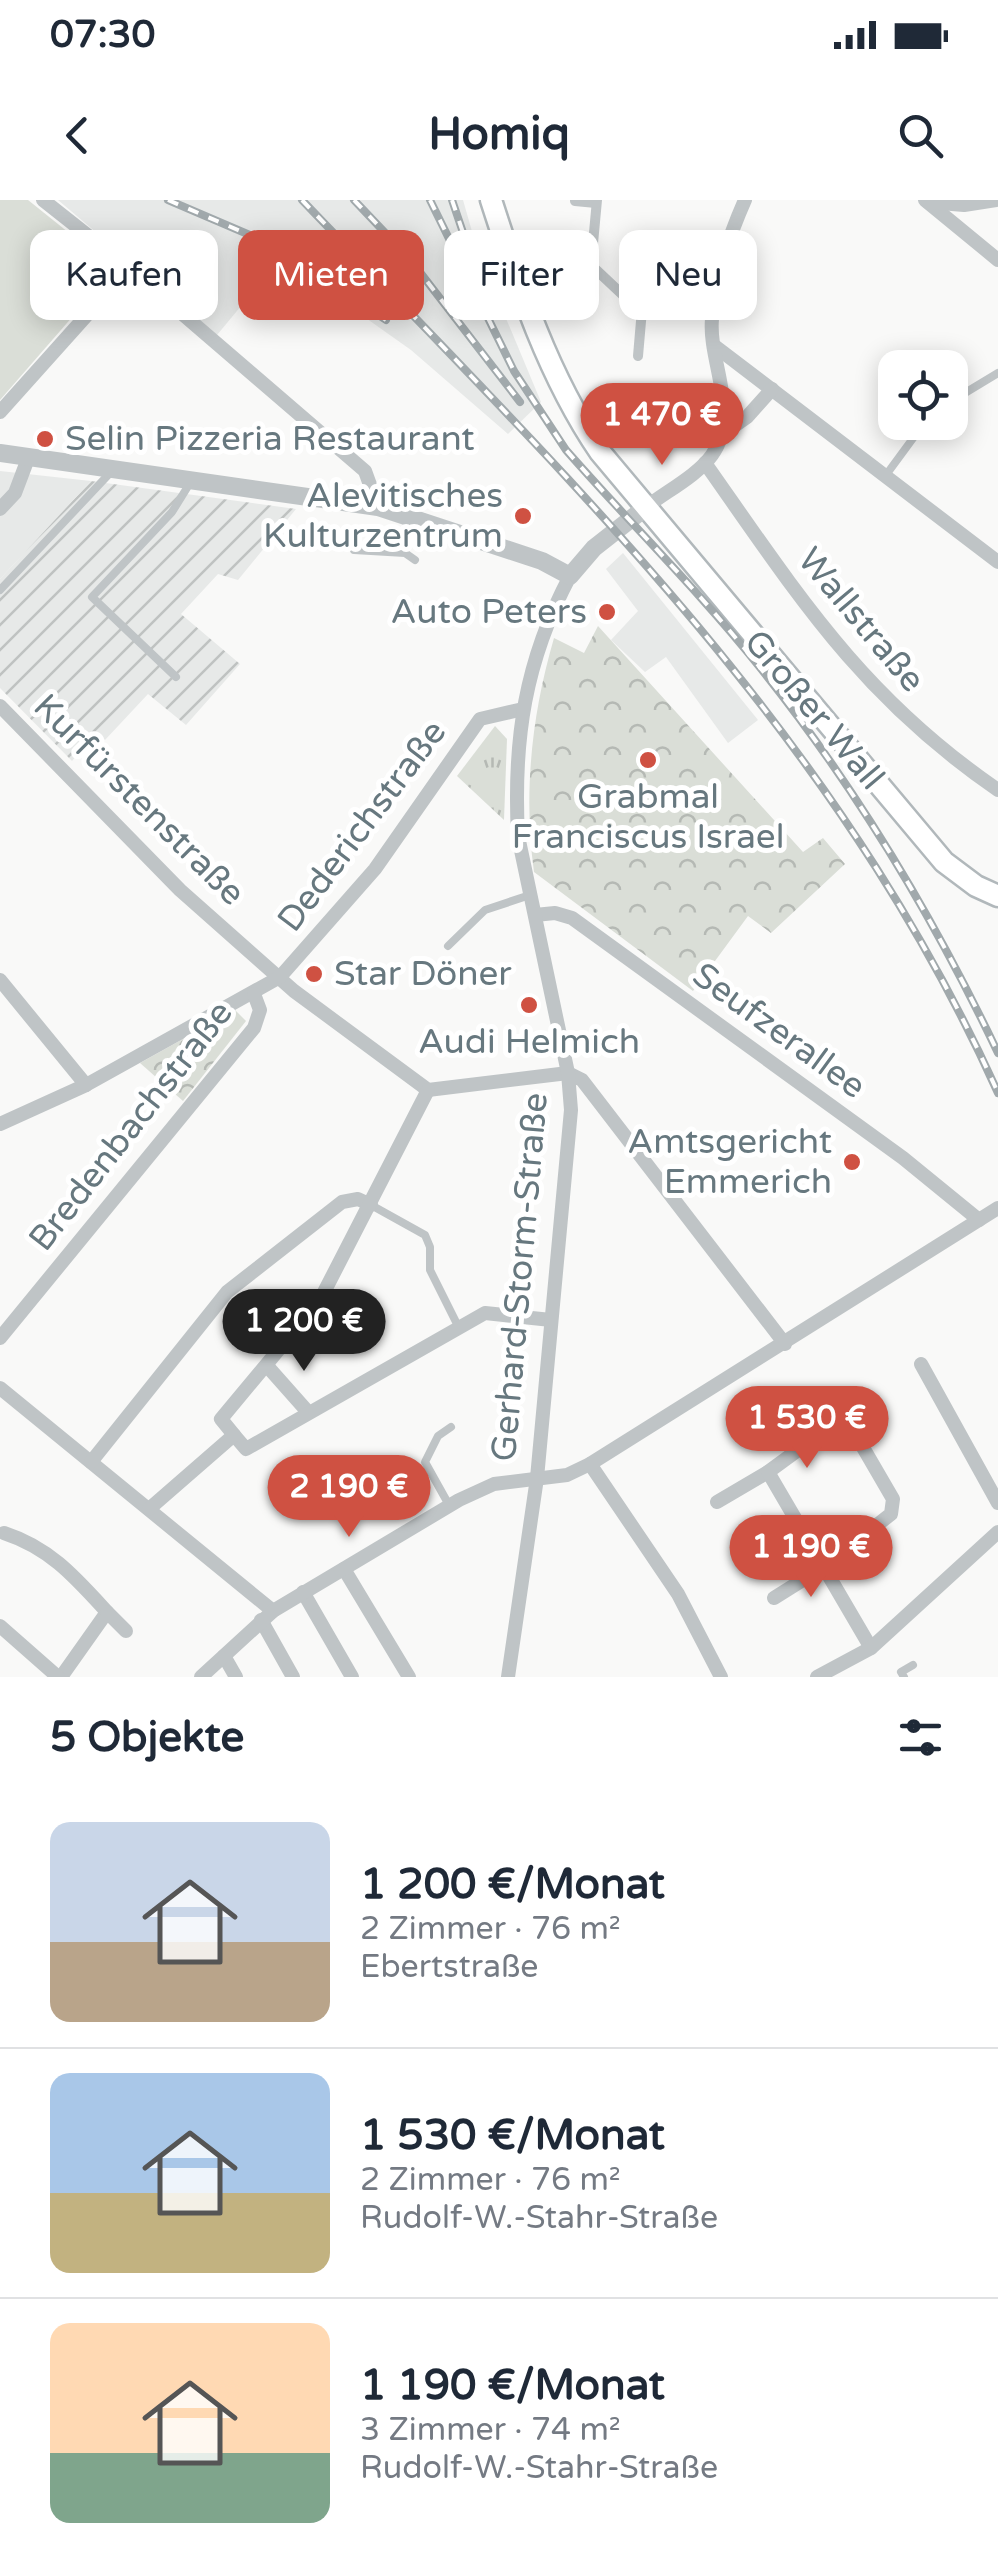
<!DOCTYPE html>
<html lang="de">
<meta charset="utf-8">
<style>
body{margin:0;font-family:"Varela Round",sans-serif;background:#f2f2f3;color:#1f2937;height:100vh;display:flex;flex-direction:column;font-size:38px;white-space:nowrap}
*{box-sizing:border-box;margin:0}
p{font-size:32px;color:#747a83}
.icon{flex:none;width:55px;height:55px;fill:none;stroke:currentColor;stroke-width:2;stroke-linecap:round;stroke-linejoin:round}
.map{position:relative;height:1477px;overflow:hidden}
.details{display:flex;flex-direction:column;background:#fff;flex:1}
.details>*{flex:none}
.hud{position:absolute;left:30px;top:30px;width:940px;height:90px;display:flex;gap:20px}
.controls{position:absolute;left:878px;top:150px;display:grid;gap:20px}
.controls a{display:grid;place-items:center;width:90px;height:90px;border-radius:20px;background:#fff;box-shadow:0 5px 25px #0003;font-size:50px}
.price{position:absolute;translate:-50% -85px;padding:0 22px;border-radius:35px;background:#cf5142;color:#fff;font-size:32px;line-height:65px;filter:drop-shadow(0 2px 5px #0008)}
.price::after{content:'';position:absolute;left:50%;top:60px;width:30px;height:22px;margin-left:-15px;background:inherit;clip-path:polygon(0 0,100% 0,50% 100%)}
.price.active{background:#222;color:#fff}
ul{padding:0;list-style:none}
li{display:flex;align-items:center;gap:30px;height:250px;padding:0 50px}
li+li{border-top:2px solid #e0e1e3}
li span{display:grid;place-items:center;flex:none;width:280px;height:200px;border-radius:20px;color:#555}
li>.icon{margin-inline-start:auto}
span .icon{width:120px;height:120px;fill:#fffc;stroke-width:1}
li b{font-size:42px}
h2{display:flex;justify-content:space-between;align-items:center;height:120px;padding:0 50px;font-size:42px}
.tag{padding:0 35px;border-radius:20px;background:#fff;box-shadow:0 5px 25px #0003;font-size:35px;line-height:90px}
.tag.active{background:#cf5142;color:#fff}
.status{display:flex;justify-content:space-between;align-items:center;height:70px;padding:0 50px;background:#fff;direction:ltr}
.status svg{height:28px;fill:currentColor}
header{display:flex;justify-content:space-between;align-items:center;height:130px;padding:0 50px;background:#fff;font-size:45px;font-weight:800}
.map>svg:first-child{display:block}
.built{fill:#e7e9e8}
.industrial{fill:url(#industrial-furrows)}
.grass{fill:url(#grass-tufts)}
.park{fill:url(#park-crowns)}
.pitch{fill:#daded7}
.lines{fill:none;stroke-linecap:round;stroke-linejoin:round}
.secondary-casing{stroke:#b1b8bb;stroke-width:25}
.service{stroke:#bfc4c6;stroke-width:8}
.pedestrian{stroke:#bfc4c6;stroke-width:10}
.minor{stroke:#bfc4c6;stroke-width:14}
.tertiary{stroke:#bfc4c6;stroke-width:18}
.secondary{stroke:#fff;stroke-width:20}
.rail-casing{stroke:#a1a9ac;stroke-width:8}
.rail{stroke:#fff;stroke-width:4;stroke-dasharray:11;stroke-linecap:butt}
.poi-dot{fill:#cf5142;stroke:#fff;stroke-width:4}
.labels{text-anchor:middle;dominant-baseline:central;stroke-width:10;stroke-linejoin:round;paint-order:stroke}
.poi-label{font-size:35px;fill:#67787f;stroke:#fff;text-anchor:end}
.street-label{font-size:35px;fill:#67787f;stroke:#fff}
</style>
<div class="status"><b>07:30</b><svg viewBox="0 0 49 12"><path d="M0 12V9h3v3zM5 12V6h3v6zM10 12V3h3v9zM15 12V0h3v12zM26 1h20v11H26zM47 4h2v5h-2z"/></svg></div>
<header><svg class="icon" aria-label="back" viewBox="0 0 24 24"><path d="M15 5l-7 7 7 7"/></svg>Homiq<svg class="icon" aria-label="search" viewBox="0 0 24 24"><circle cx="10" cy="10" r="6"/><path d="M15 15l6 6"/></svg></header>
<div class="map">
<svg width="998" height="1477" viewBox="0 0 998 1477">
<defs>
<pattern id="industrial-furrows" width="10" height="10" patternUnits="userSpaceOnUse" patternTransform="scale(2.5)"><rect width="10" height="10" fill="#e7e9e8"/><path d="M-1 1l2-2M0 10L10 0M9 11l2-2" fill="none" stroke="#bfc2c1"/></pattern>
<pattern id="grass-tufts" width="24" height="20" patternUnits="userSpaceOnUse" patternTransform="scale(2.5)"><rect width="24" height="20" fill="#daded7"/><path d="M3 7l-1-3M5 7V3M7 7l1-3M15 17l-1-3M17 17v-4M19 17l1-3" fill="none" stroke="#b5b9b4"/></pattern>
<pattern id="park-crowns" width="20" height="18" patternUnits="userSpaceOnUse" patternTransform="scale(2.5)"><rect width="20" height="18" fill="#daded7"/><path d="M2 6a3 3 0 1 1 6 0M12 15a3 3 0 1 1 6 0" fill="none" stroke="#b5b9b4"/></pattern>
</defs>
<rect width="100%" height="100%" fill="#f9f9f8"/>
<g class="built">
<path d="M58 0H463L477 49 541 202 508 234 411 150 281 58 217 135Z"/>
<path d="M0 271 91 281 0 379Z"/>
<path d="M623 353 758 520 728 543 666 457 645 472 611 440 638 411 606 369Z"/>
</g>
<path class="industrial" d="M91 281 296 309 238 380 218 374 181 414 240 464 186 525 148 494 105 540 96 533 72 561 0 488V379Z"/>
<path class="grass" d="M495 526 507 539 504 620 457 576Z"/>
<g class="park">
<path d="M598 426 803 652 823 638 845 664 771 733 748 716 693 791 534 672C523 593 532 513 554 438L584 453Z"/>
<path d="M235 810 246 821 183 901 140 863Z"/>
</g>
<path class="pitch" d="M0 0H28L114 69 0 200Z"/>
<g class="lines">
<g class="secondary-casing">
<path id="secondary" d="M491 0C519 87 548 176 600 252L944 662 976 686 998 696"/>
</g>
<g class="service">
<path d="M950 202 998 173"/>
<path d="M886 275 925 222"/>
<path d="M354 350 405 353 415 360"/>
<path d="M0 390 110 273"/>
<path d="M176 477 92 397 172 312 190 283"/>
<path d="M448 746 485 710 530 695"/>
<path d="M371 1005 425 1035 430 1047V1070L458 1126"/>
<path d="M449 1305 425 1262 438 1236 451 1227"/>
<path d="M904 1477 901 1472 913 1465"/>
</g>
<g class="pedestrian">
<path d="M597 0 591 65 625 97 715 104"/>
<path d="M575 1 596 3"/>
<path d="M638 156 643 98"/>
</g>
<g class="minor">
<path d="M43 0 129 68 365 271 378 307"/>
<path d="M925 0 998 60"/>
<path d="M928 2 964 5 996 0"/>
<path d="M716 147 998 362"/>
<path d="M0 212 129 68"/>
<path d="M720 236 747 217 772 189"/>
<path d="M705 263C798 395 861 496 998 590"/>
<path d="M645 308C665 292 697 276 712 255 741 215 708 161 712 119 715 79 729 36 745 0"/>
<path d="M0 309 15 293 29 256"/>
<path d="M0 506 180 690 294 791 428 890 568 873 582 880 785 1144"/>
<path d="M535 715 555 713 572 718 903 958 979 1020"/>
<path d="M0 780 86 885"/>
<path d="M0 924 86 885 280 777 375 669 480 519 523 509"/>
<path d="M0 1138 254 828 260 810 254 794"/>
<path d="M921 1164 998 1303"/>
<path d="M268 1167 307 1211"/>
<path d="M0 1188 273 1411"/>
<path d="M234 1235 246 1249 485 1113 551 1120"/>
<path d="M91 1262 227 1092 342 1002 358 999 371 1005"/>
<path d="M590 1264 678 1394 721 1477"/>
<path d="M717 1302 768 1272"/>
<path d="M149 1309 234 1235 221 1219 320 1100 428 890"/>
<path d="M4 1333C50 1348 75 1377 107 1412L61 1477"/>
<path d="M344 1369 409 1477"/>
<path d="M303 1392 352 1477"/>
<path d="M774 1398 825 1366 891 1314 893 1299 850 1225 839 1220 768 1272 871 1448"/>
<path d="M107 1412 126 1431"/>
<path d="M261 1420 293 1477"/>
<path d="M0 1426 58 1477"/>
<path d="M224 1456 236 1477"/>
<path d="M201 1477 273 1411 459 1300 494 1284 567 1275 590 1264 998 1008"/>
<path d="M508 1477 537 1278 571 910 568 873 518 636C513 539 525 461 570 376"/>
<path d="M817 1477 871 1448 998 1332"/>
</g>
<path class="tertiary" d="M0 253 378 307 542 361 570 376 594 348 645 308"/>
<use href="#secondary" class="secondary"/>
<g class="rail-casing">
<g id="rail">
<path d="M168 0 273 45 386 120"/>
<path d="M302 0C570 281 836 532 998 893"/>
<path d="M354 0 409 58 520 202"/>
<path d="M430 0 514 171 566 250C629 322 698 390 758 465 853 583 933 716 998 853"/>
<path d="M452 0 473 62"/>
</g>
</g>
<use href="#rail" class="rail"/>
</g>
<g class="poi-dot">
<circle cx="45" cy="239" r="10"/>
<circle cx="523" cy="316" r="10"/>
<circle cx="607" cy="412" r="10"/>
<circle cx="648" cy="560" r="10"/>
<circle cx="314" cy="774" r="10"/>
<circle cx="529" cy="805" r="10"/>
<circle cx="852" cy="962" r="10"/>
</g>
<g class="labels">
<g class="poi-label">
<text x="65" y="239" text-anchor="start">Selin Pizzeria Restaurant</text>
<text x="503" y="296">Alevitisches<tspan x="503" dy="40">Kulturzentrum</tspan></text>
<text x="587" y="412">Auto Peters</text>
<text x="648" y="597" text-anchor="middle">Grabmal<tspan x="648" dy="40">Franciscus Israel</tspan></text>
<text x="334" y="774" text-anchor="start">Star Döner</text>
<text x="529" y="842" text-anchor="middle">Audi Helmich</text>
<text x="832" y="942">Amtsgericht<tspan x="832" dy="40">Emmerich</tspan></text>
</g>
<g class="street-label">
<text transform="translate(861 420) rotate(50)">Wallstraße</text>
<text transform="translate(814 510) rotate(50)">Großer Wall</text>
<text transform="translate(139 600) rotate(45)">Kurfürstenstraße</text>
<text transform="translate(362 626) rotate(-53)">Dederichstraße</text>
<text transform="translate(779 831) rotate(36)">Seufzerallee</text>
<text transform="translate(131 926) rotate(-52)">Bredenbachstraße</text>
<text transform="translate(520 1077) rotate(-85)">Gerhard-Storm-Straße</text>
</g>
</g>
</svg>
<div class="controls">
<a><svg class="icon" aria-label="locate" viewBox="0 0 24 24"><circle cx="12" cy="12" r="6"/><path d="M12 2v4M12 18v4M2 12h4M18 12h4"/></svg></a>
</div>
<b class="price" style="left:662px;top:268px">1 470 €</b>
<b class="price active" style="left:304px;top:1174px">1 200 €</b>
<b class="price" style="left:807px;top:1271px">1 530 €</b>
<b class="price" style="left:349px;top:1340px">2 190 €</b>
<b class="price" style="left:811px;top:1400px">1 190 €</b>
<div class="hud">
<a class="tag">Kaufen</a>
<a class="tag active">Mieten</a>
<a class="tag">Filter</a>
<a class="tag">Neu</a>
</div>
</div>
<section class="details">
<h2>5 Objekte<svg class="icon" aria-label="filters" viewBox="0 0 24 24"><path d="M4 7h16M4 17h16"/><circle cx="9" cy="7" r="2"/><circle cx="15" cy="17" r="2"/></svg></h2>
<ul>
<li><span style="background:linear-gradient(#c9d6e8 60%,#b9a48a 0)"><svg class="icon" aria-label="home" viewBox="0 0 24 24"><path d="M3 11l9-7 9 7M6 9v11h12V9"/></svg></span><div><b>1 200 €/Monat</b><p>2 Zimmer · 76 m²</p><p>Ebertstraße</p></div></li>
<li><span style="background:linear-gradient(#a9c7e8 60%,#c2b280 0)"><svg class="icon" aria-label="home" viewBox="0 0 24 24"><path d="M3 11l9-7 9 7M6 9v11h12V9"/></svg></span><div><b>1 530 €/Monat</b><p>2 Zimmer · 76 m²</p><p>Rudolf-W.-Stahr-Straße</p></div></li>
<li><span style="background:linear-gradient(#ffd9b3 65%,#7fa58c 0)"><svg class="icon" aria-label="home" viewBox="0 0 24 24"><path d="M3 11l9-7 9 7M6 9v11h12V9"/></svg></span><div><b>1 190 €/Monat</b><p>3 Zimmer · 74 m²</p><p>Rudolf-W.-Stahr-Straße</p></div></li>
</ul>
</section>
